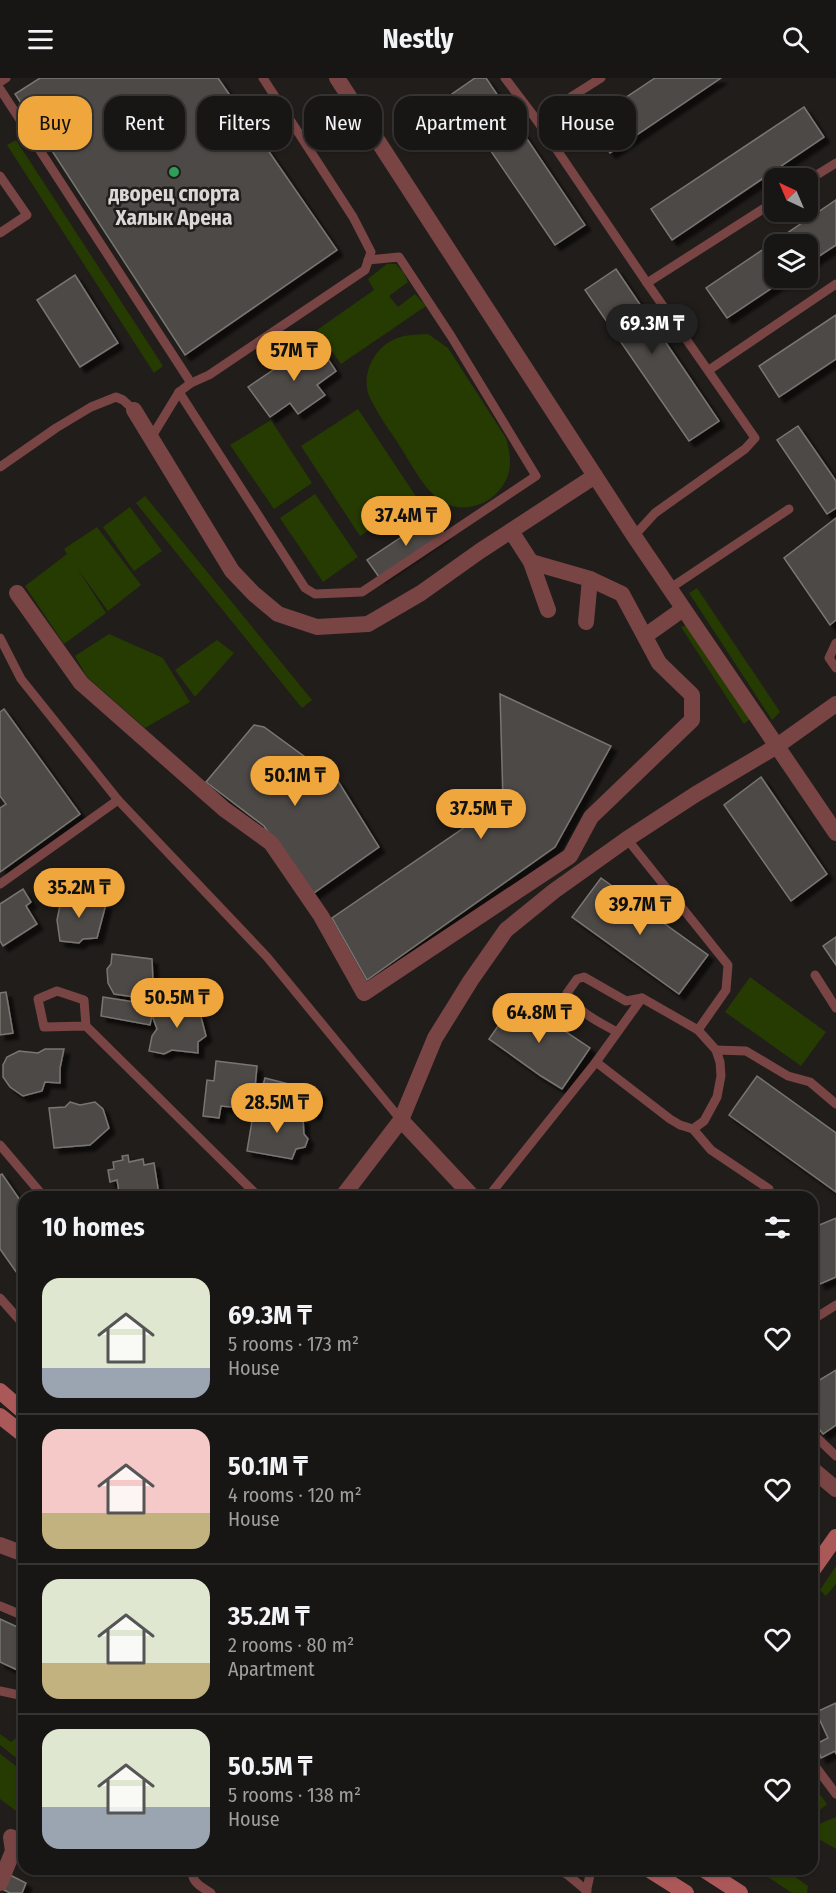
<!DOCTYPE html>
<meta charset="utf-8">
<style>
body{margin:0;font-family:"Fira Sans Condensed",sans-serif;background:#211f1d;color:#f1f3f6;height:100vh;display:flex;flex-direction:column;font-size:22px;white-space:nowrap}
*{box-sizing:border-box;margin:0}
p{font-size:20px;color:#9f9fa0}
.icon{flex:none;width:33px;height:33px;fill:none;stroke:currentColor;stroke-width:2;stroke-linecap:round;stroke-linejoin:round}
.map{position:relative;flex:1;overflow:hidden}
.side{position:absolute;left:18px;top:1113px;width:800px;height:684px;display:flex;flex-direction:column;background:#181614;border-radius:18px;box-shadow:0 2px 4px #0004,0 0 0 2px #363534}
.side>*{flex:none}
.guide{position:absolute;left:18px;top:18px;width:801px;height:54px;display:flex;gap:12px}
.needle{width:39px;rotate:316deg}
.buttons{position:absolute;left:764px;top:90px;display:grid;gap:12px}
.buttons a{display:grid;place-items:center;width:54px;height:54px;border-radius:12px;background:#181614;box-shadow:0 2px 4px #0004,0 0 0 2px #363534;font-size:30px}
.price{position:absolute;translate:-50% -51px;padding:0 14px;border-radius:21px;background:#efa73d;color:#111;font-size:20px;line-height:39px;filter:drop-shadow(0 2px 3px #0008)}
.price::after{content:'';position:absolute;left:50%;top:36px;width:18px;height:14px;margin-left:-9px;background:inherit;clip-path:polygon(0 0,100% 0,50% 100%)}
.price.selected{background:#222;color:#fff}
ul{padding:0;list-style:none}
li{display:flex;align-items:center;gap:18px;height:150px;padding:0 24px}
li+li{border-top:2px solid #363534}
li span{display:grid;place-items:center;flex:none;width:168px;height:120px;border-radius:18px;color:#555}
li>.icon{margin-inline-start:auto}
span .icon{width:72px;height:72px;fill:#fffc;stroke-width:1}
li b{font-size:26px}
h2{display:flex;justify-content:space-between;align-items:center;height:72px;padding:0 24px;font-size:26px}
.pill{padding:0 21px;border-radius:18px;background:#181614;box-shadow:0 2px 4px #0004,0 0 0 2px #363534;font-size:21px;line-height:54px}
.pill.selected{background:#efa73d;color:#111}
header{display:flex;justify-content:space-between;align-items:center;height:78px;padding:0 24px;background:#181614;font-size:27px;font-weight:700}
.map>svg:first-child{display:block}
.green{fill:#263b01}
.building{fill:#4d4a47;stroke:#797672;stroke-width:1.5;filter:url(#shadow)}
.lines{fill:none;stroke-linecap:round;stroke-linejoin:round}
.service{stroke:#784444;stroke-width:9}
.minor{stroke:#784444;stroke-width:16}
.tertiary{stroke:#784444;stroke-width:16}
.secondary{stroke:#ab5859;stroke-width:16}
.leisure-dot{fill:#2e9e5b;stroke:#201d1a;stroke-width:2}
.labels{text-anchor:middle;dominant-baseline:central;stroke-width:5;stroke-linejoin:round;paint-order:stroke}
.poi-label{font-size:21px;font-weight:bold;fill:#dbd9d7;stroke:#201d1a}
</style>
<header><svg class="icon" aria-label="menu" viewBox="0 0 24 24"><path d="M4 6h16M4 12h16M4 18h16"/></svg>Nestly<svg class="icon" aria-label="search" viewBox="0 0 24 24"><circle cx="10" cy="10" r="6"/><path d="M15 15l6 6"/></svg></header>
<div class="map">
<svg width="836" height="1815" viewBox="0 0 836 1815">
<defs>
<filter id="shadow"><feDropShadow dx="5.5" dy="5.5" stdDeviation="1.5" flood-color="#0009"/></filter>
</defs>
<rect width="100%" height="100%" fill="#201d1a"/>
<g class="green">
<path d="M16 62 163 288 154 295 7 67Z"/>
<path d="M387 186H396L404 195 408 204 389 218 398 229 415 216 426 228 341 286 317 252 374 212 368 201Z"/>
<path d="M428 256 448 270 506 360C512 381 513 398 497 415 486 427 463 434 447 426 425 415 414 390 401 370 391 354 378 337 370 320 360 299 373 271 393 262 404 256 416 257 428 256Z"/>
<path d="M358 331 417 420 360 458 301 368Z"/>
<path d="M271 342 312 405 274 431 230 367Z"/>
<path d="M315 416 358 479 323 504 280 440Z"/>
<path d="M145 418 312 622 302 630 136 425Z"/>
<path d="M130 429 162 473 134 493 103 449Z"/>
<path d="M97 449 141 507 108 533 77 490 106 535 64 566 25 508 67 476 64 471Z"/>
<path d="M697 510 780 634 772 642 689 515Z"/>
<path d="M687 547 750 641 744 646 681 549Z"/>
<path d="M109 556 163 580 190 624 145 650 87 599 75 578Z"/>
<path d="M217 562 234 575 195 619 175 592Z"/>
<path d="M750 899 826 954 801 988 725 934Z"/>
<path d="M836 1488V1506L826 1518 820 1512Z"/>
<path d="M24 1654V1675L15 1679 0 1667V1656L11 1664Z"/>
<path d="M0 1676 24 1694 23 1738 0 1721Z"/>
<path d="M812 1706 827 1726 812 1739Z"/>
<path d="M836 1739V1771L812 1757V1749Z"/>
<path d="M756 1791H784L808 1808 807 1815H792Z"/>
</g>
<g class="building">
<path d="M40 0H218L337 172 185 277 15 16Z"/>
<path d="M475 0H486L585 147 555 167 452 16Z"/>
<path d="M655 0H721L610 75 589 44Z"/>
<path d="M804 29 824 59 672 162 651 131Z"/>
<path d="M836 122V167L807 186V166H774V200H787L727 240 706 210Z"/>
<path d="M616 191 719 343 689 363 585 212Z"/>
<path d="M75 197 118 265 80 289 37 222Z"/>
<path d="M836 237V281L779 319 759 288Z"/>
<path d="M316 263 336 293 317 307 325 317 298 336 290 325 270 339 248 309Z"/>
<path d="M798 348 836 403V430L827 436 777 362Z"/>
<path d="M433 438 444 455 379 499 367 482Z"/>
<path d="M836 440V542L830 547 784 480Z"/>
<path d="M500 616 611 668 555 769 367 902 332 840 503 723Z"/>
<path d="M4 631 80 736 0 794V730L6 726 0 718V634Z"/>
<path d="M254 647 264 649 338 703 379 769 311 817 264 748 206 704Z"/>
<path d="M761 699 827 796 791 823 724 727Z"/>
<path d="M601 800 708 877 679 916 572 839Z"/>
<path d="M23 811 31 824 26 828 37 846 3 868 0 863V826Z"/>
<path d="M62 817H78L88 823 106 826 97 860 83 861 79 865 60 863 57 842Z"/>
<path d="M836 859V887L823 868Z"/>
<path d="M112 876 152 881 153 904 144 911 141 920 114 916 108 905 107 891 111 886Z"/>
<path d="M6 914 13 955 0 957V915Z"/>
<path d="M103 919 154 927 150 947 101 938Z"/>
<path d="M517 921 590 970 562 1011 541 998 489 961Z"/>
<path d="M172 925 188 927 200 935 206 958 198 964V975L172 972 164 976 149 973 152 958 157 951 153 940 159 927 168 929Z"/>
<path d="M45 971H64L60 990V1005L45 1004 42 1013 23 1018 10 1009 3 999V987L7 979 19 973 38 975Z"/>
<path d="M216 983 257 988 253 1031 221 1028 219 1040 203 1038 207 1002 214 1003Z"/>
<path d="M757 998 836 1055V1114L729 1037Z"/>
<path d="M265 1000 320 1014 315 1036 259 1022Z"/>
<path d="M70 1024 80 1027 95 1024 103 1031 109 1050 90 1067 54 1070 49 1030 65 1029Z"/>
<path d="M272 1031 289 1032 303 1041 304 1056 308 1061 305 1069 296 1071 292 1081 247 1073 252 1043 261 1033Z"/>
<path d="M128 1077 129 1084 143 1081 144 1087 154 1085 159 1117 125 1119 124 1113 119 1114 117 1102 110 1104 108 1092 114 1091 113 1084 123 1082 122 1078Z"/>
<path d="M2 1096 24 1128V1205L0 1171V1097Z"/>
<path d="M205 1115 206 1119H165Z"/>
<path d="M836 1140V1199L820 1206 812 1188V1150Z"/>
<path d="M836 1292V1347L823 1356 812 1342V1304L813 1306Z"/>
<path d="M0 1541 24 1552V1595L0 1584Z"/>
<path d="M836 1625V1676L835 1673 821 1680 819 1674 812 1669V1660L818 1665 828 1660 816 1634Z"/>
<path d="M8 1796 26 1805 22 1815H10L2 1811Z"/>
</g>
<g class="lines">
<g class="service">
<path d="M505 0 536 41 647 205 755 360 745 371 655 435 634 458"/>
<path d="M0 4 6 0"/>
<path d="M0 11 191 305 209 297 365 192 371 174 353 139 263 0"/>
<path d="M536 41 601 0"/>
<path d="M0 98 27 137 0 155"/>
<path d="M807 103 836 85"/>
<path d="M647 205 774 124"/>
<path d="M709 292 836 206"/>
<path d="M191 305 179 314 305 510 315 516 362 514 536 398 451 258 399 179 368 182"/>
<path d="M151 360 179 314"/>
<path d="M0 389 56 350 91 329 116 319 123 322 134 332"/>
<path d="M669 511 789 431"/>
<path d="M0 560 21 601 118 722 267 879 401 1042"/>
<path d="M836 565 829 580 836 590"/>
<path d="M627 761 728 887 726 912 698 952"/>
<path d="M0 806 118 722"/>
<path d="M815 897 836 930"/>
<path d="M86 948 44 949 38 921 57 913 84 922 86 948 259 1119"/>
<path d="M617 954C597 943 579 935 567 915L577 901 584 899 626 923 642 920 698 952 716 972 720 984 721 998 717 1019 704 1043 693 1051"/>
<path d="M716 972 746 973 788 998 810 1004 836 1026"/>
<path d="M596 984 670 1041 680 1047 693 1051 711 1072 769 1111"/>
<path d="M0 1067 44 1119"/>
<path d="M488 1119 596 984 642 920"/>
<path d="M0 1220 24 1247"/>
<path d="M812 1242 836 1227"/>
<path d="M812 1355 836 1378"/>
<path d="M0 1528 24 1538"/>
<path d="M0 1613 24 1618"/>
<path d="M812 1684 836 1716"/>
<path d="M192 1791C191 1804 201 1809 211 1815"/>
<path d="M557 1791 568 1797 587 1813"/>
<path d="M586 1815 590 1797 595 1791"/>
</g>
<g class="minor">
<path d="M337 0 634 458 836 755"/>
<path d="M134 332 232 493 254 516 278 536 317 549 368 546 421 515 480 473 595 398"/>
<path d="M511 453 531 484 548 532"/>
<path d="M531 484 590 501 586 544"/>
<path d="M17 515 81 605 224 731 271 765 321 838 364 915 570 778 591 739 692 642V617L659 585 622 516 590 501"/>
<path d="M645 558 683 531"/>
<path d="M401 1042 473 1119"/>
<path d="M342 1119 401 1042 435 960 471 902 506 852 554 813 627 761 696 716 777 668 836 626"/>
<path d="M812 1391 836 1411"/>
<path d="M0 1805 13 1773 11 1759"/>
</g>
<path class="tertiary" d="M0 1467 24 1476"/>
<g class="secondary">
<path d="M0 1313 24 1334"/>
<path d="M0 1338 24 1357"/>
<path d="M812 1493 836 1459"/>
<path d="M648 1791 686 1815"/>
<path d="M703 1791 740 1815"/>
</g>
</g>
<circle class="leisure-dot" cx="174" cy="94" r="6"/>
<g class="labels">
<g class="poi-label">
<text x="174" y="116">дворец спорта<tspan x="174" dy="24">Халык Арена</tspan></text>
</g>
</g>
</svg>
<div class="buttons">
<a><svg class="needle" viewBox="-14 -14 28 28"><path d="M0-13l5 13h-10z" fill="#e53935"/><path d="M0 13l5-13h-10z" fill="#9f9fa0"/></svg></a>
<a><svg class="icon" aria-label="layers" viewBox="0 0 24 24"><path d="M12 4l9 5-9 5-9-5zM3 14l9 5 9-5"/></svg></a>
</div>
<b class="price selected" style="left:652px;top:277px">69.3M ₸</b>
<b class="price" style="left:294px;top:304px">57M ₸</b>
<b class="price" style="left:406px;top:469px">37.4M ₸</b>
<b class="price" style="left:295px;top:729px">50.1M ₸</b>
<b class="price" style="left:481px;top:762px">37.5M ₸</b>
<b class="price" style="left:79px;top:841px">35.2M ₸</b>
<b class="price" style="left:640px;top:858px">39.7M ₸</b>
<b class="price" style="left:177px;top:951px">50.5M ₸</b>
<b class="price" style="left:539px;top:966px">64.8M ₸</b>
<b class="price" style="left:277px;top:1056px">28.5M ₸</b>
<div class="guide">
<a class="pill selected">Buy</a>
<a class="pill">Rent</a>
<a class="pill">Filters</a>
<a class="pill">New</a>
<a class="pill">Apartment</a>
<a class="pill">House</a>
</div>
<section class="side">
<h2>10 homes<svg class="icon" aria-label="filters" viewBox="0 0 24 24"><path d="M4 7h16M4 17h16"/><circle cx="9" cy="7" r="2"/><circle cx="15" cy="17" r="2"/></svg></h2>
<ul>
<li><span style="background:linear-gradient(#dfe7d0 75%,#9aa5b1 0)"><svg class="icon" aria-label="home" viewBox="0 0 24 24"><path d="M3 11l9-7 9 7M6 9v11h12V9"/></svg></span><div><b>69.3M ₸</b><p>5 rooms · 173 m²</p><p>House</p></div><svg class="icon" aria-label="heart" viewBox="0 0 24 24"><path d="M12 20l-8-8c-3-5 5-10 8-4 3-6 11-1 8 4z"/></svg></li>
<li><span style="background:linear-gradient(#f6c9c9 70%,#c2b280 0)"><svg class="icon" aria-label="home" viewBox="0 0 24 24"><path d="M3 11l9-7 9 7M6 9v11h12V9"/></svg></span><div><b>50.1M ₸</b><p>4 rooms · 120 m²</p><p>House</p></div><svg class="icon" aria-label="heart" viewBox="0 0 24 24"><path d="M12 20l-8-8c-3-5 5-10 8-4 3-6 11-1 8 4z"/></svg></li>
<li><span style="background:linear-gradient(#dfe7d0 70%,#c2b280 0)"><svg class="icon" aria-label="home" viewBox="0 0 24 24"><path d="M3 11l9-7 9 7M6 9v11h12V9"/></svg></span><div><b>35.2M ₸</b><p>2 rooms · 80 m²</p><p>Apartment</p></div><svg class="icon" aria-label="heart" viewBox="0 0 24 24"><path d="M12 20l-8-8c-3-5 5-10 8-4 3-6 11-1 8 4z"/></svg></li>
<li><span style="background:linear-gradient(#dfe7d0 65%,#9aa5b1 0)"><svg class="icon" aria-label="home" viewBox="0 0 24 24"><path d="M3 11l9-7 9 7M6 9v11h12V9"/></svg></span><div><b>50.5M ₸</b><p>5 rooms · 138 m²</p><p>House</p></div><svg class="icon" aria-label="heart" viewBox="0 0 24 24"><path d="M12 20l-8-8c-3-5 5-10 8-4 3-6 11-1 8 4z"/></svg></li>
</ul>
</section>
</div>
